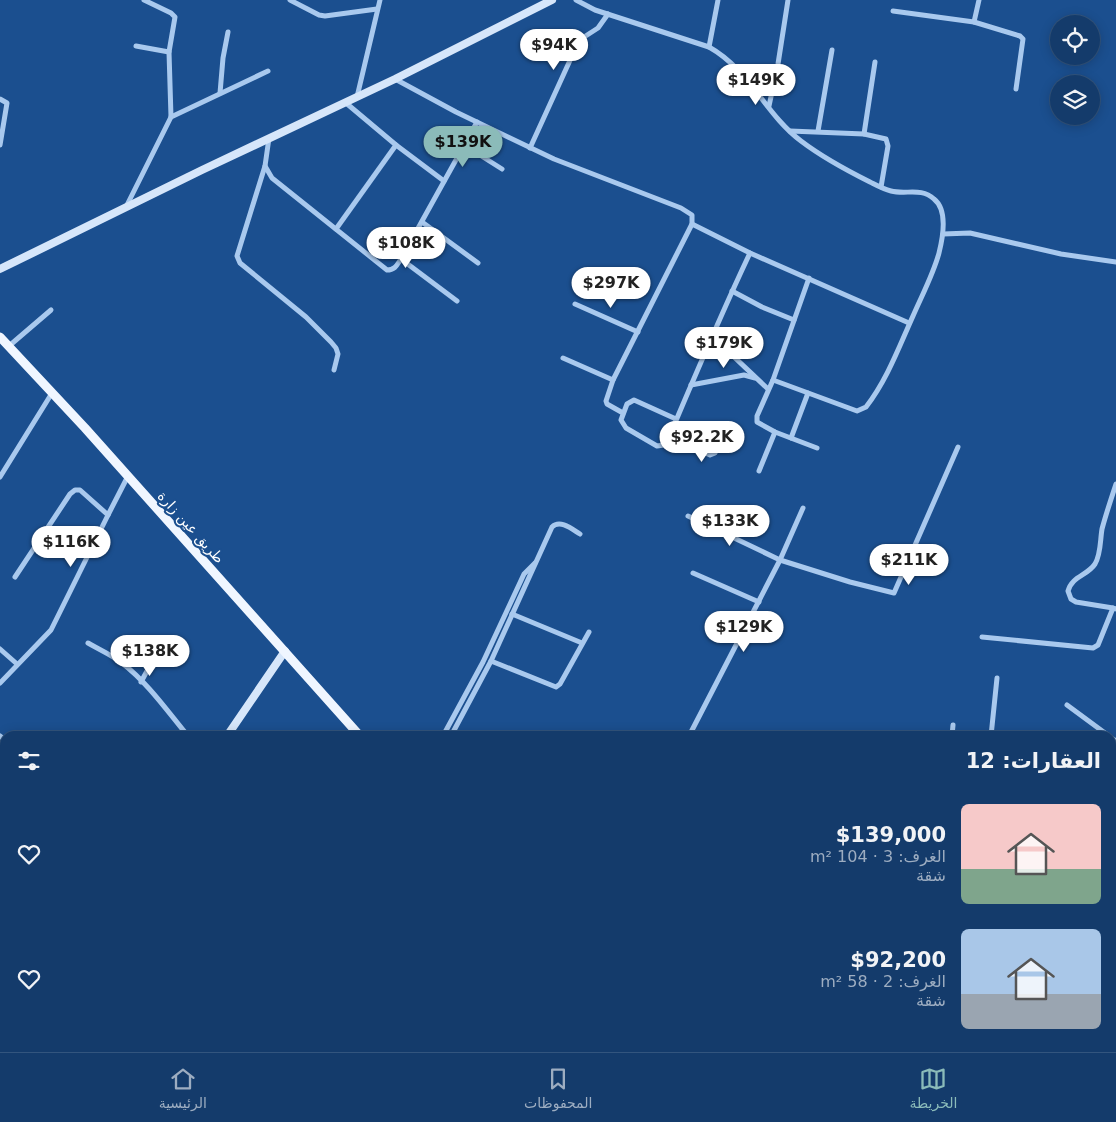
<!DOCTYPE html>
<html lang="ar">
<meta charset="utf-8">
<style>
body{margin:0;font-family:"DejaVu Sans","Noto Sans Arabic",sans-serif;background:#214673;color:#f1f3f6;direction:rtl;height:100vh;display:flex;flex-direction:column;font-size:19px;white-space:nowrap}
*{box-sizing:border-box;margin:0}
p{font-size:16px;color:#9dadc1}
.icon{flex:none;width:28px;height:28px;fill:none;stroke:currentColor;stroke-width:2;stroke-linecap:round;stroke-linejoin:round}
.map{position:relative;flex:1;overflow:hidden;direction:ltr}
.sheet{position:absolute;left:0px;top:731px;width:1116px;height:321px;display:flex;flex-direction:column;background:#143b6b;border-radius:15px 15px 0 0;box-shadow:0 2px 12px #0003,0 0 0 1px #33557e;direction:rtl}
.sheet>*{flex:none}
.tools{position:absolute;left:1050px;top:15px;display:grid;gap:10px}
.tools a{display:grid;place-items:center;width:50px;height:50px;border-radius:50%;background:#143b6b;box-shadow:0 2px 12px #0003,0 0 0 1px #33557e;font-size:25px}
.price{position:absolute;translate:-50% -42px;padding:0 11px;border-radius:18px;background:#fff;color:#222;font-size:16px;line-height:32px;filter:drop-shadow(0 1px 2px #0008)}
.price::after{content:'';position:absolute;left:50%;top:30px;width:15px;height:11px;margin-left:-8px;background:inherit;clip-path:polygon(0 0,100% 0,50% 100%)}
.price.selected{background:#8bbbb9;color:#111}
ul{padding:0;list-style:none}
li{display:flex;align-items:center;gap:15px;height:125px;padding:0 15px}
li span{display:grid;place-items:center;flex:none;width:140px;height:100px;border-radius:8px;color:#555}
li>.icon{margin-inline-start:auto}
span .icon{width:60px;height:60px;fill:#fffc;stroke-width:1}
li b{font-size:21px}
h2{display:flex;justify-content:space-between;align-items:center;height:60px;padding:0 15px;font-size:21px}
.tabs{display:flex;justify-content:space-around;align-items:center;height:70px;border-top:1px solid #33557e;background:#143b6b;font-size:14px;color:#9dadc1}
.tabs a{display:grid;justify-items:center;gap:2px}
.tabs .selected{color:#8bbbb9}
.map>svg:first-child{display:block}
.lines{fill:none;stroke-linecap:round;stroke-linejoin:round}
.street{stroke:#a9c9ee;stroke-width:5}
.secondary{stroke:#d6e6fa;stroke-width:8}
.primary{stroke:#f0f6ff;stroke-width:9}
.labels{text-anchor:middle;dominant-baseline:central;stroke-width:4;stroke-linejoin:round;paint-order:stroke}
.street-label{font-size:14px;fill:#fff;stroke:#1b4f8f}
</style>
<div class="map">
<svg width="1116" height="1052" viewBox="0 0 1116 1052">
<rect width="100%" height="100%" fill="#1b4f8f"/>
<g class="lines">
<g class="street">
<path d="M290 0 319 15 325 16 377 9"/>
<path d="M576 0 595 10 709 47C750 70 765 114 801 141 822 157 846 170 870 182 876 185 883 189 891 191 906 195 921 187 934 199 948 210 943 237 939 253 933 275 922 295 913 316 899 347 887 380 866 407L857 411 773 380"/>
<path d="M893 11 974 22 1020 36 1023 39 1016 89"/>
<path d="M974 22 979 0"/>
<path d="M136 46 169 52"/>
<path d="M709 47 718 0"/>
<path d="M395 79 456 112 554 159 681 208 692 215V224L613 380 606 401 607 404 623 413"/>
<path d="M220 93 223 58 228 32"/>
<path d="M357 97 380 0"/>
<path d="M0 99 7 103 0 145"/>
<path d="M346 103 396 145 444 181"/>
<path d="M769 106 778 64 788 0"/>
<path d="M171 117 268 71"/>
<path d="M790 131 864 134 886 139 888 146 881 187"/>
<path d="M818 131 832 50"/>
<path d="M864 134 875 62"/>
<path d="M269 138 265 166 272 178 387 270C395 270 397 265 401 259L477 122"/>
<path d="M464 145 502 169"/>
<path d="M530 148 577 45 581 39 598 28 608 14"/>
<path d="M265 166 237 256 240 263 306 317 331 342 336 348 338 354 334 370"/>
<path d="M126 207 171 117 169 52 175 17 171 13 144 0"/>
<path d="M422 222 478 263"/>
<path d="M692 224 750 253 909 323"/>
<path d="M336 229 396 145"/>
<path d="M943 234 970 233 1061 254 1116 262"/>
<path d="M401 259 457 301"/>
<path d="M809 278 773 380 757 416V422L775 432 817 448"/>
<path d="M732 291 762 307 794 320"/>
<path d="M575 304 638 332"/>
<path d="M713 337 768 389"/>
<path d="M9 346 51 310"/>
<path d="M563 358 613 380"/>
<path d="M691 385 744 375 755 378"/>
<path d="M676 419 634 400 627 404 621 420 626 428 657 446 664 445 669 437C695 376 721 314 750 253"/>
<path d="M669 437 710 455 715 453 722 438"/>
<path d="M791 438 808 393"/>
<path d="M759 471 775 432"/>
<path d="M0 477 52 393"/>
<path d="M688 516 780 560 850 582 894 593 958 447"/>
<path d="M693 573 759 602"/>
<path d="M15 577 70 494 75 490H80L108 515 128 476"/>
<path d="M1113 608 1076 602 1071 599 1068 591C1072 576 1087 576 1095 564 1101 554 1100 541 1102 529 1106 514 1111 499 1116 484"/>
<path d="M512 614 582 643"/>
<path d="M982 637 1093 648 1098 645 1113 608 1116 609"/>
<path d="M88 643C100 650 112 655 122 663 148 683 168 712 188 736"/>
<path d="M0 649 17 664"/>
<path d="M491 661 556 687 560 684 589 632"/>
<path d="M141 682 159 649"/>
<path d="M0 683 51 630 108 515"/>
<path d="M1067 705 1109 736"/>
<path d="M0 736 5 740"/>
<path d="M443 736 483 662 524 574 535 563"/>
<path d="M451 736 491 661 552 527C560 519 572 529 580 534"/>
<path d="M689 736 780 560 803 508"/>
<path d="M952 736 953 725"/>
<path d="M991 736 997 678"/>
<path d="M1111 738 1116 741"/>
<path d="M0 776 5 780"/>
<path d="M1116 789V800"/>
<path d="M1111 806H1116"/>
<path d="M1111 842 1116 843"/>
<path d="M1111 893H1116"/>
<path d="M1111 955 1116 952"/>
<path d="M0 1002 5 1009"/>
<path d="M1111 1043 1116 1040"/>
<path d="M36 1048 39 1052"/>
<path d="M364 1048 370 1052"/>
<path d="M436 1048 442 1052"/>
<path d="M877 1048 880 1052"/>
<path d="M1078 1048 1083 1052"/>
<path d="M204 1052 208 1048"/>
<path d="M345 1052 349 1048"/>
<path d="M568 1052 571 1048"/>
<path d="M664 1052 666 1048"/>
<path d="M942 1052 949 1048"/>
<path d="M1097 1052 1104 1048"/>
</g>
<g class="secondary">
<path d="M0 269 202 170 395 79 552 0"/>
<path d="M227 736 285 651"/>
<path d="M0 949 5 944"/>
</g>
<g class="primary">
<path d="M0 337 85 428 360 736"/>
<path d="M641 1048 645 1052"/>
</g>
</g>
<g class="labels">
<g class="street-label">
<text transform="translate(191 527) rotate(48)">طريق عين زارة</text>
</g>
</g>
</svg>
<div class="tools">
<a><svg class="icon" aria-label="locate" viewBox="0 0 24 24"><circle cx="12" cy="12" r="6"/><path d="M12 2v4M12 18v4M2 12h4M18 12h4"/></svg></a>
<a><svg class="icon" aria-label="layers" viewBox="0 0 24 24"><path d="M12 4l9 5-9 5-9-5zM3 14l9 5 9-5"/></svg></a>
</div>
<b class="price" style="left:554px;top:71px">$94K</b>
<b class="price" style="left:756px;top:106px">$149K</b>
<b class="price selected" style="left:463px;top:168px">$139K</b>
<b class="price" style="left:406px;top:269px">$108K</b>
<b class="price" style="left:611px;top:309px">$297K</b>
<b class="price" style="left:724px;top:369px">$179K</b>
<b class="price" style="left:702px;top:463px">$92.2K</b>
<b class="price" style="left:730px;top:547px">$133K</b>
<b class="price" style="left:71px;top:568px">$116K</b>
<b class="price" style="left:909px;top:586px">$211K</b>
<b class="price" style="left:744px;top:653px">$129K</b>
<b class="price" style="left:150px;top:677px">$138K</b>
<section class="sheet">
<h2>العقارات: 12<svg class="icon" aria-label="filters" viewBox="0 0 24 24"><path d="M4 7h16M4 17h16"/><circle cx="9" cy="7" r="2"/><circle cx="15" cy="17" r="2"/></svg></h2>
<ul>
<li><span style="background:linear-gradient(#f6c9c9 65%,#7fa58c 0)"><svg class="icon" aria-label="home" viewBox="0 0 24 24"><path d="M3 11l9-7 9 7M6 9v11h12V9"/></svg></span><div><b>$139,000</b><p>الغرف: 3 · 104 m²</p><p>شقة</p></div><svg class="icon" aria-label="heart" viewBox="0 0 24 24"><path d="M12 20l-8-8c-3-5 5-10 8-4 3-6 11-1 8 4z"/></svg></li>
<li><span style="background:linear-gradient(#a9c7e8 65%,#9aa5b1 0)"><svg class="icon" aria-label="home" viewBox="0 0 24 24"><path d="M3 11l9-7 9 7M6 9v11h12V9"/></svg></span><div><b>$92,200</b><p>الغرف: 2 · 58 m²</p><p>شقة</p></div><svg class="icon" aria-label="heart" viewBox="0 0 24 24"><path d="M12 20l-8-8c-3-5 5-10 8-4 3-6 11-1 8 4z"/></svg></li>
</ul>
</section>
</div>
<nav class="tabs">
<a class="selected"><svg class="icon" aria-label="map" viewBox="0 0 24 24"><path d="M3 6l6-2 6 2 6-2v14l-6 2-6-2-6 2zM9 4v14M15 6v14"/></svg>الخريطة</a>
<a><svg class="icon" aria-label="saved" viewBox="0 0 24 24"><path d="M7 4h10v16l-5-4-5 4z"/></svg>المحفوظات</a>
<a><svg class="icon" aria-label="home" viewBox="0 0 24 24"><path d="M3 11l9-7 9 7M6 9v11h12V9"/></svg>الرئيسية</a>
</nav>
